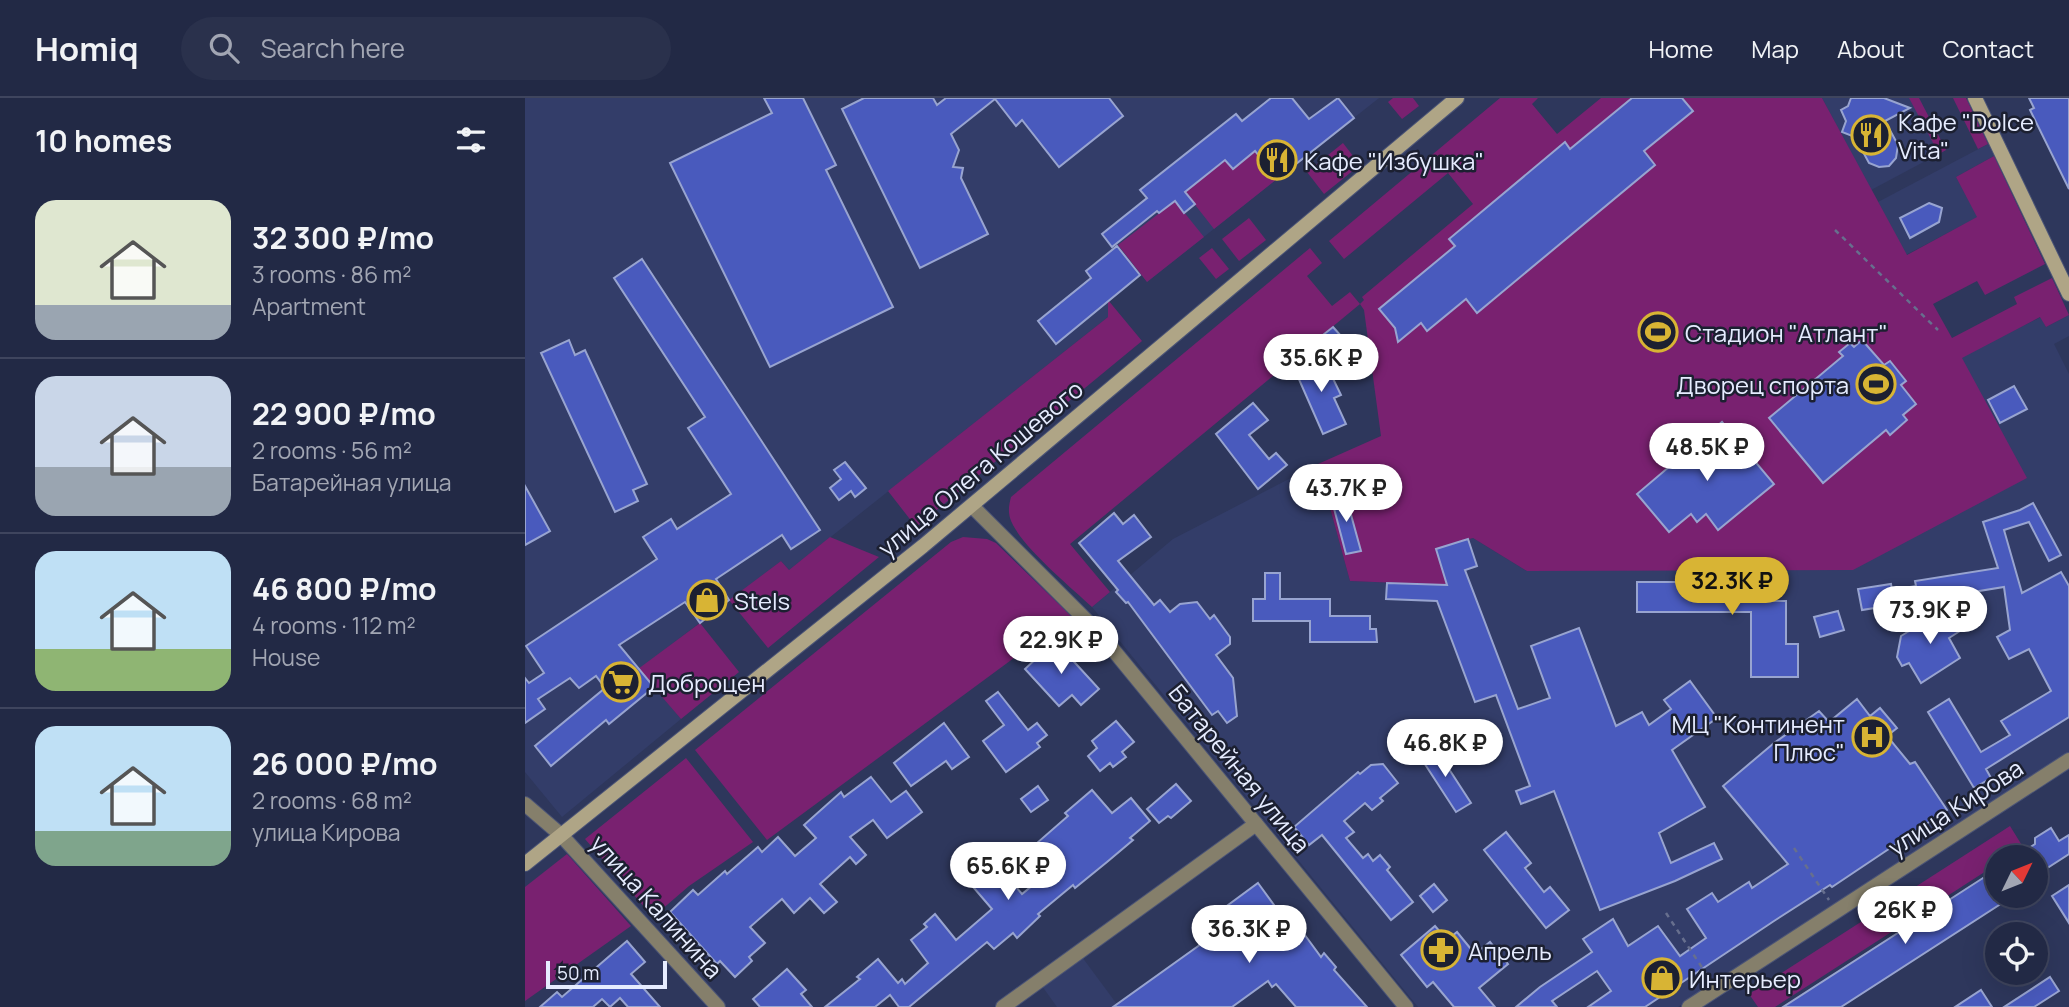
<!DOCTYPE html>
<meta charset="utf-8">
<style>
body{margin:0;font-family:Manrope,sans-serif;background:#2a314c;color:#f1f3f6;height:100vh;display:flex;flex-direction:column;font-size:26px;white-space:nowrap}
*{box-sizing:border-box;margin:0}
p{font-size:23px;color:#a2a6b3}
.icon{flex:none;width:38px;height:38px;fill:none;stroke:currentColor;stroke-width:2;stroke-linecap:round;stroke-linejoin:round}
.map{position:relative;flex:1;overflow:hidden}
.panel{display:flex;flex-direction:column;background:#222945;width:525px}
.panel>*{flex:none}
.needle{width:46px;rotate:47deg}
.controls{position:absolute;left:1460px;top:747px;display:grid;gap:14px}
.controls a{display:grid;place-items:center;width:63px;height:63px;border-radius:50%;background:#222945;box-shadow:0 7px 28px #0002,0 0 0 2px #3f455e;font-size:35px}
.scale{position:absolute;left:21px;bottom:18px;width:121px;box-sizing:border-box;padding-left:7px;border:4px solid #e6ecff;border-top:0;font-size:19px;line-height:24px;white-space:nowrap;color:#e6ecff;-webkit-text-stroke:5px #1c2031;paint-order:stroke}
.price{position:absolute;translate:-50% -60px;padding:0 16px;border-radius:24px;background:#fff;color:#222;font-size:23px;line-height:46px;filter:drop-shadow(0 2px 4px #0008)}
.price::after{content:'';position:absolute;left:50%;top:42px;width:21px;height:16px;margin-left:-10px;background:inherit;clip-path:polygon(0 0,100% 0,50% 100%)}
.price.selected{background:#d8b434;color:#111}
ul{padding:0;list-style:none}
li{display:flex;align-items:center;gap:21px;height:175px;padding:0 35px}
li+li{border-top:2px solid #3f455e}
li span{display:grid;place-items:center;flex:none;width:196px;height:140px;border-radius:21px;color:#555}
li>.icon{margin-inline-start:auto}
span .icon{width:84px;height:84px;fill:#fffc;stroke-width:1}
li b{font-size:30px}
h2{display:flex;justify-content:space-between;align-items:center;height:84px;padding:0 35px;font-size:30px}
header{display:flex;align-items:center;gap:42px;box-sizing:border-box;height:98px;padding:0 35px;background:#222945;border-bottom:2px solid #3f455e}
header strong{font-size:33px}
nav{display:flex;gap:38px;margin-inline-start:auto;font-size:24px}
.search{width:490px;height:63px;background:#2a314c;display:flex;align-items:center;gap:18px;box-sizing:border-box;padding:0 24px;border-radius:38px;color:#a2a6b3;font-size:26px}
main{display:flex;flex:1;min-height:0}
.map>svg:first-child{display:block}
.built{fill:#333d69}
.green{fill:#792170}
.building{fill:#495abd;stroke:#98a4d0;stroke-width:2}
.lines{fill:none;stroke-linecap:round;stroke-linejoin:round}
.street-casing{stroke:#4b5476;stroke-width:16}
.secondary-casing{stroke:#4b5476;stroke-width:16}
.path{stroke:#676f8e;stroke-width:2.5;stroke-dasharray:5 5;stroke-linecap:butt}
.street{stroke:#857f6b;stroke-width:14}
.secondary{stroke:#afa586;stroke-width:14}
.labels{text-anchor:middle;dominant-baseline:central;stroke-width:5;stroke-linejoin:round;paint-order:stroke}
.poi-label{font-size:24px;fill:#e6ecff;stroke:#1c2031;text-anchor:start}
.street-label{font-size:24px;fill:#e6ecff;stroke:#1c2031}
</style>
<header>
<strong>Homiq</strong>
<div class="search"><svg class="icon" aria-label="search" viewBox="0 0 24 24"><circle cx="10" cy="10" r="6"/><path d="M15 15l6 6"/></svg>Search here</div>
<nav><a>Home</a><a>Map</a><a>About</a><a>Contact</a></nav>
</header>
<main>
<section class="panel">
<h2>10 homes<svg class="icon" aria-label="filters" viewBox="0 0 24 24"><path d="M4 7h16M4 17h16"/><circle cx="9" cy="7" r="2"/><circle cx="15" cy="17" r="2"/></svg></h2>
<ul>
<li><span style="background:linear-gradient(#dfe7d0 75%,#9aa5b1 0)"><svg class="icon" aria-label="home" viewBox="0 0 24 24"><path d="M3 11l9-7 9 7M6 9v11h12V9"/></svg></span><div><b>32 300 ₽/mo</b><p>3 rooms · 86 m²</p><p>Apartment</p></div></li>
<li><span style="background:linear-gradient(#c9d6e8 65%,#9aa5b1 0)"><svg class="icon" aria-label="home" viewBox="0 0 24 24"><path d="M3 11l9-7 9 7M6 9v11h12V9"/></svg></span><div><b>22 900 ₽/mo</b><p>2 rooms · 56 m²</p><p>Батарейная улица</p></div></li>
<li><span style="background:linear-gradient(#bfe0f5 70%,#8fb573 0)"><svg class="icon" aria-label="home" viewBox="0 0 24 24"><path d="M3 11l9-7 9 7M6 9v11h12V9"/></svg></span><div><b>46 800 ₽/mo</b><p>4 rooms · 112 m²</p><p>House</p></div></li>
<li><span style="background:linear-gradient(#bfe0f5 75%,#7fa58c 0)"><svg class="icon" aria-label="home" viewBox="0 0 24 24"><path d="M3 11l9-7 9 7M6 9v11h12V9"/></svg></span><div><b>26 000 ₽/mo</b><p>2 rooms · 68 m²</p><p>улица Кирова</p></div></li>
</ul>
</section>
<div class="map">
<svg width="1544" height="909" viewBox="0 0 1544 909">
<rect width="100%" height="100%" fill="#2e375c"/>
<g class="built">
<path d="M0 0H854L622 184 616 176 596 191 583 202V219L264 472 256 463 114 571 156 621 37 719 0 674Z"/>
<path d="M1297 0H1394L1421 52 1346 92Z"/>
<path d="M1463 46 1469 58 1431 79 1453 119 1381 157 1353 104Z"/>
<path d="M1544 217V238L1529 246 1544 276V654L1153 909H893L567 509 648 441 793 366 825 483 922 487 911 451 948 440 1002 473 1516 219 1521 229Z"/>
<path d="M557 859 594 909H532L517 888Z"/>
</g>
<g class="green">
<path d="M868 0H888L894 8 877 21 863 4Z"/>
<path d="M975 0H1013L1007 6 1032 36 1076 0H1297L1382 157 1452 119 1431 79 1469 58 1520 166 1460 197 1452 183 1408 206 1427 240 1492 206 1489 199 1527 180 1544 217 1521 229 1515 219 1437 260 1502 380 1328 472 1002 473 948 440 911 451 922 487 825 483 793 366 856 338 839 212 835 206 545 446 585 494 567 509C546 489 493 446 485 420 483 412 484 407 486 399L785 150 797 165 782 178 807 208 825 194 835 206 839 202 837 199 948 106 923 75 819 161 804 143Z"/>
<path d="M1384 0H1394L1421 52 1414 56Z"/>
<path d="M1428 0H1441L1463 46 1453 51Z"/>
<path d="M723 45 752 81 689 131 660 94 700 62 708 71 716 64Z"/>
<path d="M818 45 835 67 799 96 782 74Z"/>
<path d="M650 103 679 139 622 184 593 147Z"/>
<path d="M724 120 741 142 714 163 697 141Z"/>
<path d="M687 150 704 171 691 181 674 160Z"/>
<path d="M583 202 617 243 391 429 363 393 583 219Z"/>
<path d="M305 439 354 459 243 550 204 502 256 463 264 472Z"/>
<path d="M438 439 462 441 471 445 546 518 242 742 170 652 426 444Z"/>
<path d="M175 525 214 574 156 621 113 571Z"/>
<path d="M161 660 228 744 164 788 128 819 60 741Z"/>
<path d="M1485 728 1498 749 1482 759 1472 760V766L1250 909H1233L1224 896Z"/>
<path d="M42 756 106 828 0 903V789Z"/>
</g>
<g class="building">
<path d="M239 0H278L311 67 301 72 368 209 245 269 145 65 247 15Z"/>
<path d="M339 0H408L412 7 421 0H584L598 18 534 69 497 22 491 28 470 1 426 36 434 52 428 69 438 70 436 80 463 136 395 170 317 11Z"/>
<path d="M746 0H767L784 21 813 0 829 20 752 81 730 53 708 71 700 62 660 94 670 106 659 115 650 103 634 115 632 113 587 149 577 136 622 100 615 92 711 16 717 23Z"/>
<path d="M1107 0H1157L1168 13 1119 53 1130 67 952 215 941 201 902 233 896 225 873 244 870 230 854 211 930 148 924 141 1040 44 1045 51Z"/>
<path d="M1326 0H1359L1385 10 1360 23 1373 47 1371 60 1364 68 1354 69 1344 65 1330 39 1317 34 1321 23 1316 12 1323 8Z"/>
<path d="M1504 0H1544V91L1505 12 1509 10Z"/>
<path d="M1404 105 1417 110 1414 124 1385 140 1375 120Z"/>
<path d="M592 148 615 177 531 246 513 223 566 180 561 173Z"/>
<path d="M117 161 295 432 266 451 257 437 191 481 204 502 175 525 160 504 94 547 129 589 84 626 81 622 26 668 10 648 80 590 71 578 54 590 45 580 13 601 20 611 0 625V580L4 585 19 575 1 548 132 461 118 439 146 421 152 431 206 396 163 330 180 319 89 180Z"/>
<path d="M808 229 816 238 801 251 793 241Z"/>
<path d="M44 242 50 257 60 252 122 386 108 392 113 403 90 414 16 255Z"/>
<path d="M1337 242 1359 267 1365 263 1381 283 1376 287 1391 306 1378 317 1382 322 1365 337 1361 332 1298 385 1244 320 1318 258 1314 254 1325 245 1329 249Z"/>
<path d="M797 258 816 297 809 300 821 326 798 336 769 270Z"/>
<path d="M1489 288 1502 311 1475 325 1463 302Z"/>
<path d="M728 305 743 322 724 337 744 361 751 355 762 367 733 391 691 336Z"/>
<path d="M1197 324 1249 386 1193 432 1181 416 1172 424 1166 416 1144 434 1112 396Z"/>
<path d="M320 364 341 390 330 399 326 393 314 402 305 390 316 381 309 372Z"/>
<path d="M0 388 25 433 0 447Z"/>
<path d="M820 395 836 453 821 456 806 399Z"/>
<path d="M1508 405 1536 457 1524 463 1504 424 1479 432 1497 495 1536 474 1544 488V619L1461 671 1466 680 1449 690 1403 614 1424 601 1456 654 1485 637 1476 623 1526 593 1504 551 1484 561 1472 539 1485 532 1479 489 1337 512 1333 491 1366 486 1367 492 1391 488 1390 483 1473 470 1458 424 1495 412Z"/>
<path d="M589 415 598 426 609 417 626 439 593 463 629 507 635 502 645 514 655 506 672 504 685 521 689 517 705 539V546L691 557 708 580 712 618 702 625 693 613 687 617 603 504 601 505 591 494 593 492 554 445Z"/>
<path d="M943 441 952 468 940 472 993 611 1025 600 1006 548 1054 530 1091 628 1117 614 1124 627 1146 611 1139 602 1165 583 1192 620 1147 652 1180 709 1134 735 1146 765 1189 745 1197 761 1150 783 1075 812 1029 693 996 706 991 693 1005 688 971 597 950 604 912 503 861 501 862 485 922 487 911 451Z"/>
<path d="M740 475H755V501H805V518H845V531H851L852 544H785V523H728V501H740Z"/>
<path d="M1112 484H1242V503H1261V546H1273V579H1226V514H1112Z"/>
<path d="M1422 510 1435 533 1424 540 1435 560 1396 585 1384 565 1377 568 1372 559 1376 538Z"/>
<path d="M1313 513 1319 532 1295 539 1289 519Z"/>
<path d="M530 543 574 591 556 607 547 597 534 608 500 571Z"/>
<path d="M473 594 503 632 512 625 522 637 512 645 515 649 481 674 458 643 479 627 461 603Z"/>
<path d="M1332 601 1345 618 1355 610 1372 630 1362 638 1385 666 1390 664 1422 712 1307 789 1305 787 1249 823 1120 909H1063L1086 893 1072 873 1027 903 1032 909H991L1015 889 1067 854 1058 841 1088 821 1103 848 1133 828 1155 858 1181 840 1162 811 1187 795 1193 804 1224 784 1227 790 1263 766 1198 688 1249 645 1294 613 1304 624Z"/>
<path d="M591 623 609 644 597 654 601 659 588 669 585 665 575 673 563 658 572 650 567 643Z"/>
<path d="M419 625 444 659 427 671 421 663 386 688 369 665Z"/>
<path d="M909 648 946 705 931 714 894 657Z"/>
<path d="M858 666 873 685 855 700 858 703 847 712 840 705 819 723 829 734 821 740 838 760 843 756 848 763 855 757 865 769 862 772 888 804 866 822 797 737 784 747 769 729 833 674 835 676 846 667Z"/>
<path d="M346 679 366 704 381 693 397 714 362 740 348 722 325 739 341 757 331 766 325 759 295 786 312 804 299 815 285 800 269 815 257 801 225 829 240 845 224 859 227 863 210 879 195 863 192 866 145 814 168 792 173 797 200 773 202 776 233 749 237 754 253 739 270 758 291 740 279 727 316 694 319 699Z"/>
<path d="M651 686 666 703 646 720 643 718 634 725 622 711Z"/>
<path d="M513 688 523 702 506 714 496 701Z"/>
<path d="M567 692 587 715 606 700 625 723 605 740 608 742 582 764 550 790 548 787 513 816 515 818 492 840 488 835 469 851 462 844 384 909H374L365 897 350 909H300L335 881 332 879 353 861 373 885 377 881 380 886 403 865 386 842 402 829 399 826 410 816 431 842 467 811 443 783 453 774 461 783 471 782 479 775 497 796 531 768 512 745 543 718 540 715Z"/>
<path d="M1526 730 1534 743 1544 737V756L1510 778V760H1489L1510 746V740Z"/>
<path d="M981 734 1006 765 1000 770 1019 794 1025 789 1044 812 1021 830 959 752Z"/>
<path d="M1472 771V798H1488L1316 909H1258Z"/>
<path d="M733 785 757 818 763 814 796 859 799 855 811 869 809 872 842 909H771L751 886 747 889 743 883 707 909H588L704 826 695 813Z"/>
<path d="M909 786 922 802 908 814 895 798Z"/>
<path d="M1544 787V825L1527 798Z"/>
<path d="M910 828 922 842 932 834 950 856 965 844 983 866 954 890 970 909H929L908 884 902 889 876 857Z"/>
<path d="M102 843 120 864 106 876 135 909H103L95 900 85 909 77 901 68 909H15L32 894 37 899Z"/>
<path d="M262 871 281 892 276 896 287 909H235L228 901Z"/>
<path d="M1525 879 1534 893 1509 909H1479Z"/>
<path d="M1456 892 1467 909H1430Z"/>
</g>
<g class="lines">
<g class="street-casing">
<g id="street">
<path d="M447 408 576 537 881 909"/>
<path d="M0 706 36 737 193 909"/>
<path d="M478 909 731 726"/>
<path d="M1164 909 1544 662"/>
</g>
</g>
<g class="secondary-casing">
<g id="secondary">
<path d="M1450 0 1544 196"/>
<path d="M0 766 398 448 932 0"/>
</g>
</g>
<g class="path">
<path d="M1310 132 1413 232"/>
<path d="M1269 750 1304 802"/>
<path d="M1141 815 1184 880"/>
</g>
<use href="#street" class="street"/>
<use href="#secondary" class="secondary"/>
</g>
<defs>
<g id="restaurant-ring" transform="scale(2.0125)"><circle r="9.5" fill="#1c2031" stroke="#d8b434" stroke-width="1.5"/><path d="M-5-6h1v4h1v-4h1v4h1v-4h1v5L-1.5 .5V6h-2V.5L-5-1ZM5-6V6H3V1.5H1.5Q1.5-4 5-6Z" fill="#d8b434"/></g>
<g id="stadium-ring" transform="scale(2.0125)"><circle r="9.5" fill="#1c2031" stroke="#d8b434" stroke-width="1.5"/><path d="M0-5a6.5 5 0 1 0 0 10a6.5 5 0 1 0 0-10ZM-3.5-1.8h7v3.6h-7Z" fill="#d8b434"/></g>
<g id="shop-ring" transform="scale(2.0125)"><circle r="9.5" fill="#1c2031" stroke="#d8b434" stroke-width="1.5"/><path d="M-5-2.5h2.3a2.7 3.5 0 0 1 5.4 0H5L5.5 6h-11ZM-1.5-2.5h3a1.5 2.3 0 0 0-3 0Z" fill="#d8b434"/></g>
<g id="supermarket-ring" transform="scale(2.0125)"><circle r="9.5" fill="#1c2031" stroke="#d8b434" stroke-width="1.5"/><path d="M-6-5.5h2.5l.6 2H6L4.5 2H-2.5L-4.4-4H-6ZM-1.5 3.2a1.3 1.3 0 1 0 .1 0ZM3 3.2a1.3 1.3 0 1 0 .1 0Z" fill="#d8b434"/></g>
<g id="hospital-ring" transform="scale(2.0125)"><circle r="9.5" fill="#1c2031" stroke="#d8b434" stroke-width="1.5"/><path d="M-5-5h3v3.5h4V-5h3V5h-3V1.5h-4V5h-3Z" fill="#d8b434"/></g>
<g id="pharmacy-ring" transform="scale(2.0125)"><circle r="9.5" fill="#1c2031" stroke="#d8b434" stroke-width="1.5"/><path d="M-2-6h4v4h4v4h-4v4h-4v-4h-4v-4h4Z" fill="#d8b434"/></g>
</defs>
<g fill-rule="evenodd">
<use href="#restaurant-ring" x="1346" y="37"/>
<use href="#restaurant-ring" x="752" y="62"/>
<use href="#stadium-ring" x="1133" y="234"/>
<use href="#stadium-ring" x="1351" y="286"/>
<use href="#shop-ring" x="182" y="502"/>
<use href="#supermarket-ring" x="96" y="584"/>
<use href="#hospital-ring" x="1347" y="639"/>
<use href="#pharmacy-ring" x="916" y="852"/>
<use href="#shop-ring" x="1137" y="880"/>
</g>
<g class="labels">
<g class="poi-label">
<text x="1373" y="23">Кафе "Dolce<tspan x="1373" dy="28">Vita"</tspan></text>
<text x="779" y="62">Кафе "Избушка"</text>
<text x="1160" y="234">Стадион "Атлант"</text>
<text x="1324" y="286" text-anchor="end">Дворец спорта</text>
<text x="209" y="502">Stels</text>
<text x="123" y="584">Доброцен</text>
<text x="1320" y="625" text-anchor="end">МЦ "Континент<tspan x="1320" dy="28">Плюс"</tspan></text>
<text x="943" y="852">Апрель</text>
<text x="1164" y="880">Интерьер</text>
</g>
<g class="street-label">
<text transform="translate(455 370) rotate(-40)">улица Олега Кошевого</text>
<text transform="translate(715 670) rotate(51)">Батарейная улица</text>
<text transform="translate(1430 709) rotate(-33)">улица Кирова</text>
<text transform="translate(132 808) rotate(48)">улица Калинина</text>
</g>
</g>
</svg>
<div class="controls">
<a><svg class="needle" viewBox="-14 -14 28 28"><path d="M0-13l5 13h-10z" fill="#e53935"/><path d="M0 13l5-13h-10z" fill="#a2a6b3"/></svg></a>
<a><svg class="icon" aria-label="locate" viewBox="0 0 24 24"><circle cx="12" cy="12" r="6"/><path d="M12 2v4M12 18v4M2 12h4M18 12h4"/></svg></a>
</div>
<div class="scale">50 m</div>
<b class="price" style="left:796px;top:296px">35.6K ₽</b>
<b class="price" style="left:1182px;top:385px">48.5K ₽</b>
<b class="price" style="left:821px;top:426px">43.7K ₽</b>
<b class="price selected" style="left:1207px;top:519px">32.3K ₽</b>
<b class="price" style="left:1405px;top:548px">73.9K ₽</b>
<b class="price" style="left:536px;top:578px">22.9K ₽</b>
<b class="price" style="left:920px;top:681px">46.8K ₽</b>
<b class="price" style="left:483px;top:804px">65.6K ₽</b>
<b class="price" style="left:1380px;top:848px">26K ₽</b>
<b class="price" style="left:724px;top:867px">36.3K ₽</b>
</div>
</main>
